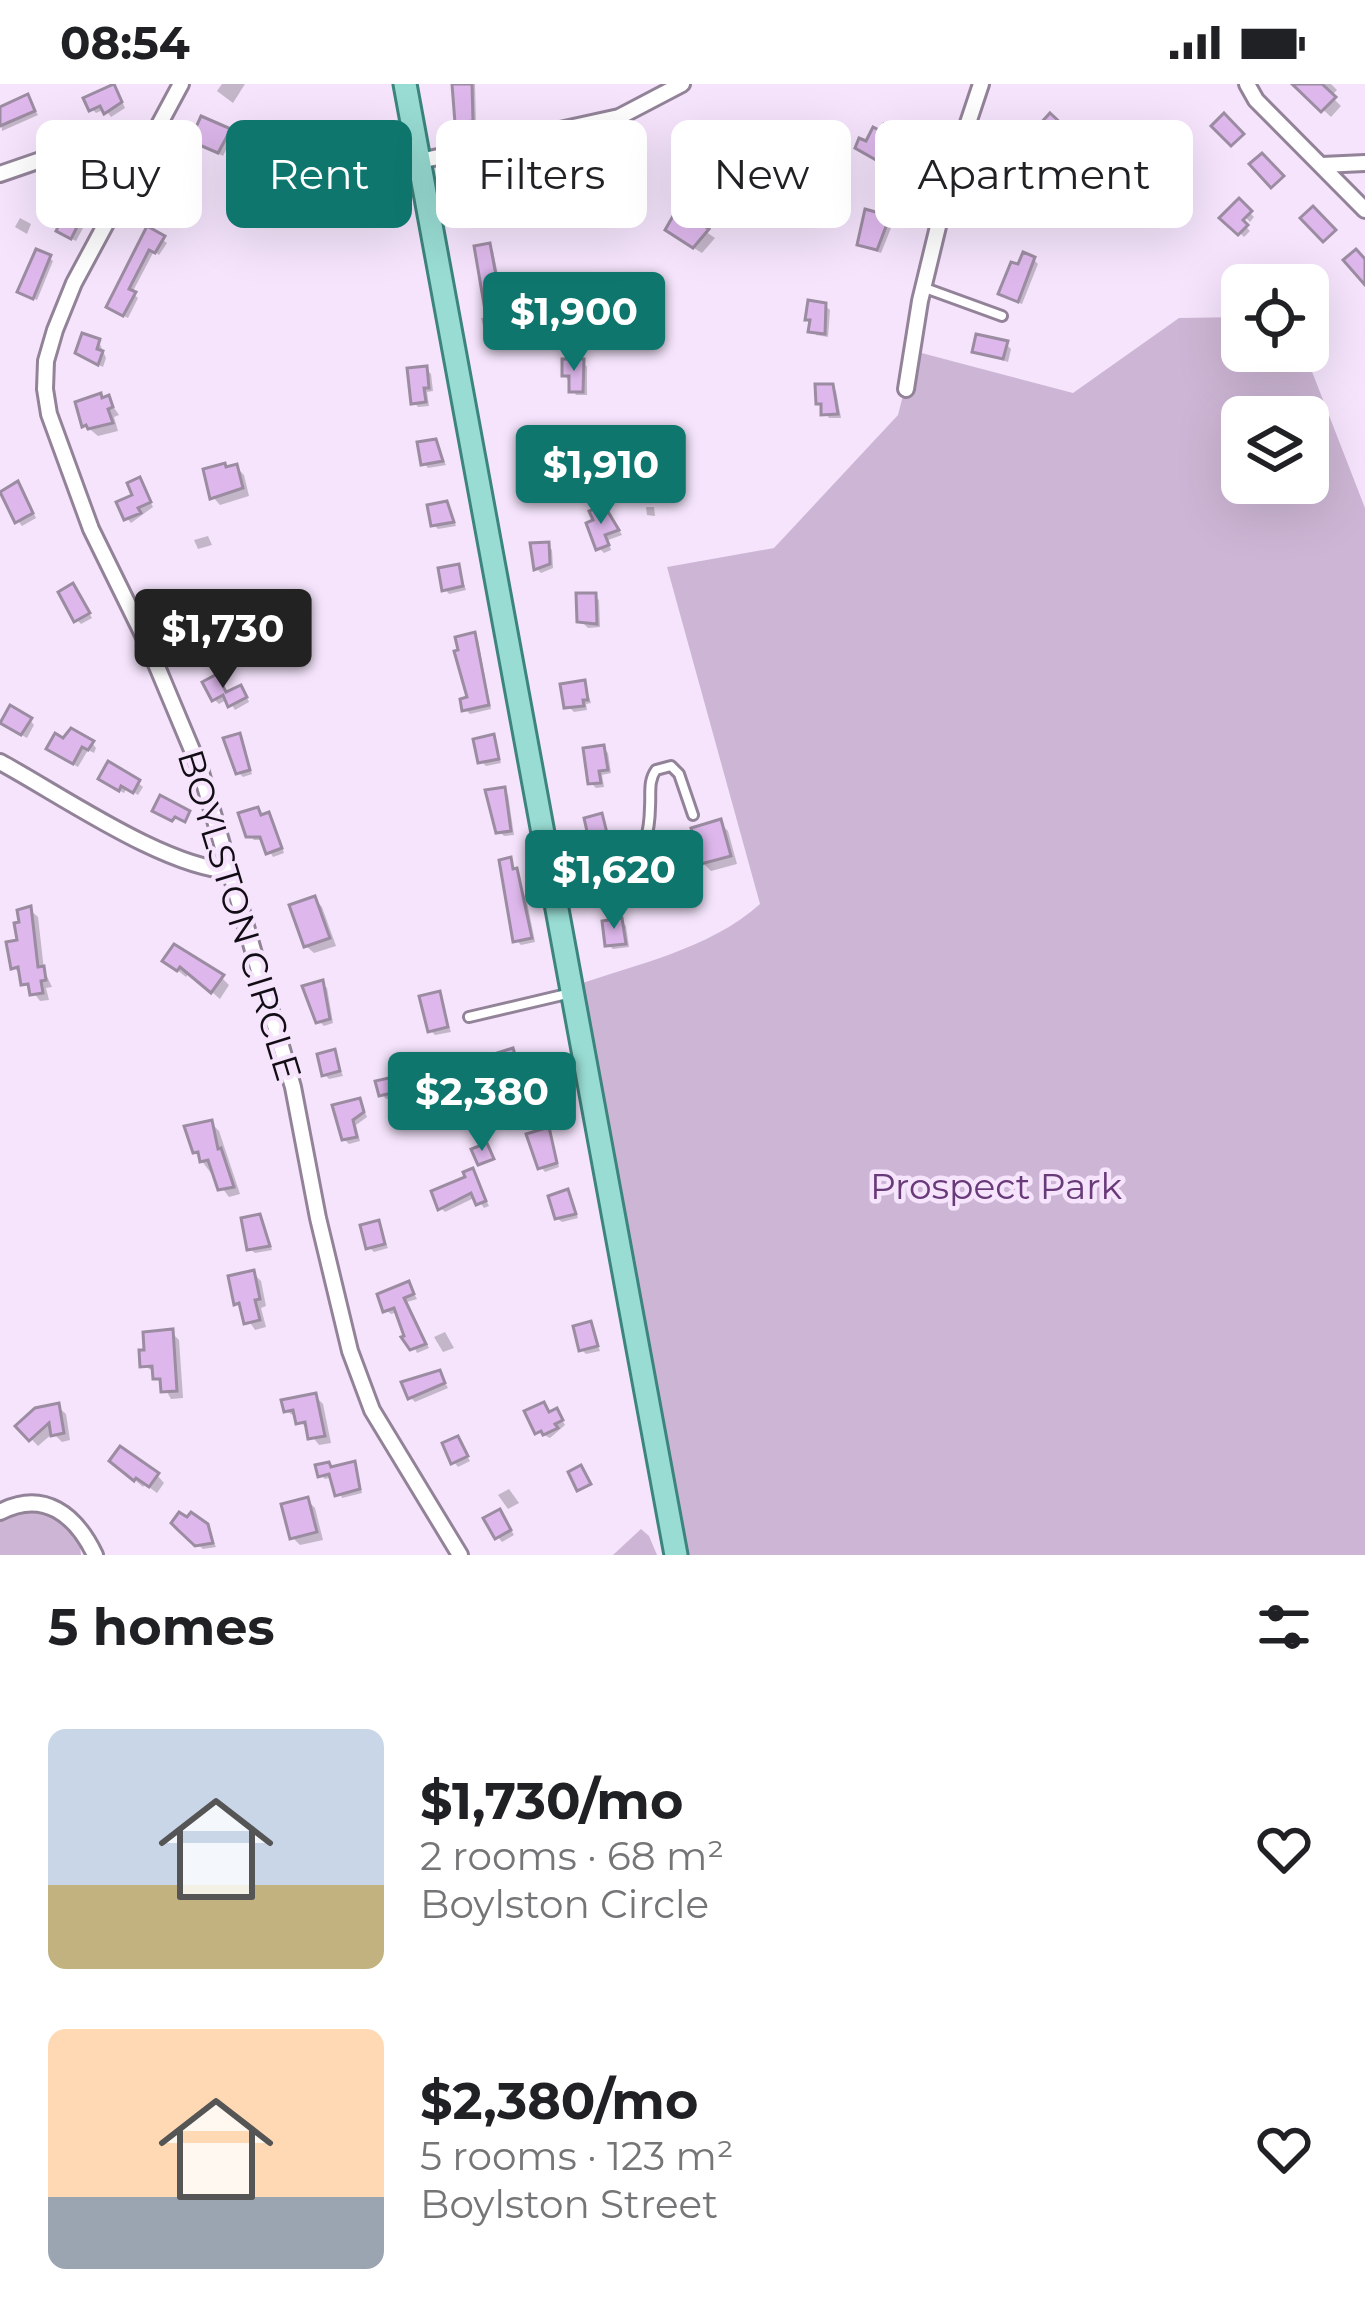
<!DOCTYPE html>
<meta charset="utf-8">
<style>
body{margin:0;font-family:Montserrat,sans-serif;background:#f2f2f2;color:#202124;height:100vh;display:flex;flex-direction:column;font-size:45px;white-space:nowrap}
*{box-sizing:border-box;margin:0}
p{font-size:39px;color:#757577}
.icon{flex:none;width:66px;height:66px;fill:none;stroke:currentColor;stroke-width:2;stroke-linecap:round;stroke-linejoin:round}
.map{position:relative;height:1471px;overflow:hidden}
.drawer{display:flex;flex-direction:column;background:#fff;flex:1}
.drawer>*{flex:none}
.top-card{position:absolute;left:36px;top:36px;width:1293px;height:108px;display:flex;gap:24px}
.controls{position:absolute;left:1221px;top:180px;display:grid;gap:24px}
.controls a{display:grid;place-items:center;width:108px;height:108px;border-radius:18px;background:#fff;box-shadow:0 12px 48px #0002;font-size:60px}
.price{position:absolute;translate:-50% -102px;padding:0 27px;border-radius:12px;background:#0f766e;color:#fff;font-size:39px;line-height:78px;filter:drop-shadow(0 3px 6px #0008)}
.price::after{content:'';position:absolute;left:50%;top:72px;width:36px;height:27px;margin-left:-18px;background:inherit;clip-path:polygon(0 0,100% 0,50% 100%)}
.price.selected{background:#222;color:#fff}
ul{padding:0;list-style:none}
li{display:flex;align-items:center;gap:36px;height:300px;padding:0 48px}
li span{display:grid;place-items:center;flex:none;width:336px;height:240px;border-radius:18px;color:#555}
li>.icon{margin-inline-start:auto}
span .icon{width:144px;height:144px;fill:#fffc;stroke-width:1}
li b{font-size:51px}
h2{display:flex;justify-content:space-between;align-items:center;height:144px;padding:0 48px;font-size:51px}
.pill{padding:0 42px;border-radius:18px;background:#fff;box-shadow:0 12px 48px #0002;font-size:42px;line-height:108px}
.pill.selected{background:#0f766e;color:#fff}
.status{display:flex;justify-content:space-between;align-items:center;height:84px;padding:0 60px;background:#fff;direction:ltr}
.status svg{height:33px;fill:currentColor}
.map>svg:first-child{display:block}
.green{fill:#cdb6d5;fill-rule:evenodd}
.shadow{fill:#0003}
.building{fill:#deb8ec;stroke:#9c8ca2;stroke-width:3}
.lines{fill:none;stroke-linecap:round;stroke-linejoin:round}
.service-casing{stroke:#938399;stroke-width:14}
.minor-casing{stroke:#938399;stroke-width:20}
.primary-casing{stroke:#3c847d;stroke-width:27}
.service{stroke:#fff;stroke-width:8}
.minor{stroke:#fff;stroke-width:14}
.primary{stroke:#98dcd3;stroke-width:21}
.labels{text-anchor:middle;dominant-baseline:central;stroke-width:9;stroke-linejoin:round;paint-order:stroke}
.street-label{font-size:36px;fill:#120c14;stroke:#f5e4fc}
.park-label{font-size:36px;fill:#693a79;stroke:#f5e4fc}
</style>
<div class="status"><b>08:54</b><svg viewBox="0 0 49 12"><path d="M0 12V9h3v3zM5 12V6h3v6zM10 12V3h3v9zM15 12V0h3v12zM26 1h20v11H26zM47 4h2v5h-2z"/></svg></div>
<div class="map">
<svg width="1365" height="1471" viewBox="0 0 1365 1471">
<rect width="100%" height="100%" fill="#f5e4fc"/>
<g class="green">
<path d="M1242 233V267H1304L1365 424V1471H676L571 903C633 881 711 865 760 820L667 483 774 464 898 331 914 267 1073 309 1179 234ZM1242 333H1308V399H1242Z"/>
<path d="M22 1427C51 1426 79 1440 81 1471H0V1436Z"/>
<path d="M641 1445 649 1452 657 1471H613Z"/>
</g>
<g class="shadow">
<path d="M222 0H245L233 19 217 7Z"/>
<path d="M453 0H475L476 41 463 42 458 37Z"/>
<path d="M1296 0H1331L1337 6 1331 12 1341 22 1331 33Z"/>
<path d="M117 7 125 24 111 33 105 25 96 29 92 25Z"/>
<path d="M28 14 38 31 2 47 0 26Z"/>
<path d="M1051 33 1066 48 1049 67 1033 52Z"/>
<path d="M229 47 233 52 223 72 194 57Z"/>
<path d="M899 51 904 55 888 82 863 68Z"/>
<path d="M757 71 761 75 744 97 729 84Z"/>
<path d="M194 89 199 94 186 120 166 109Z"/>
<path d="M1009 91 1033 99 1040 106 1037 116H1025L1018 139 997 126Z"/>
<path d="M101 98 106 102 99 115 85 108Z"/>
<path d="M824 99 833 102 831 110 822 107Z"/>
<path d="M482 101 486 106 493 137 478 140 474 135Z"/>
<path d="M1239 118 1254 133 1250 138 1240 128 1235 132 1250 147 1244 153 1224 133Z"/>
<path d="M678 129 715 154 702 169 676 153Z"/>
<path d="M20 134 31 140 27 150 15 143Z"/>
<path d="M889 134 893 139 881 169 865 164 861 160Z"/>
<path d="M78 139 83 144 76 157 64 151Z"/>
<path d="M148 146 167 159 159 171 154 167 132 209 138 214 128 234 114 227Z"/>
<path d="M489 162 493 167 501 204 508 209 511 226 492 229 488 224Z"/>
<path d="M49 174 53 177 37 216 25 211Z"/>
<path d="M1033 175 1038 180 1022 220 1006 214 1002 210 1020 184Z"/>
<path d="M825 222 830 226 828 253 816 251 808 235Z"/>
<path d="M492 233 495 244 484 246 481 234Z"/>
<path d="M99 258 106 274 103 283 83 273Z"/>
<path d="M1006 260 1011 265 1008 278 975 267Z"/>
<path d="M583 278 587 283V311H576L565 291Z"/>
<path d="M426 285 431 290 433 307 427 308 429 322 418 323 414 318Z"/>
<path d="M832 303 836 307 841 334H829L819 319Z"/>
<path d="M108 315 119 331 114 333 118 347 98 352 85 341Z"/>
<path d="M435 359 446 381 428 384 424 379Z"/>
<path d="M573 363 586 396 574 399 569 395Z"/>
<path d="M236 383 244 391 249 412 220 421 213 413Z"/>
<path d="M140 397 153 423 131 439 127 434Z"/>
<path d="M22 405 36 434 22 442 18 437Z"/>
<path d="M446 420 456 442 438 445 433 440Z"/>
<path d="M646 423H654L655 432 647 431Z"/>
<path d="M613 435 622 451 608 456 611 466 604 469 599 464Z"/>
<path d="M208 452 212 461 198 465 194 456Z"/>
<path d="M548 461 552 466 553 484 541 489 537 485Z"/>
<path d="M458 483 466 506 449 510 445 505Z"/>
<path d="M77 507 92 534 81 540 77 536Z"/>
<path d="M579 512H594L599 516 600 543 588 544 583 539Z"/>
<path d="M195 542 206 562 193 568 188 564Z"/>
<path d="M474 551 478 556 491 625 470 630 465 625 471 615Z"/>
<path d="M221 598 227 611 245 609 249 618 235 626 228 615 219 620 214 615Z"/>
<path d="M584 599 591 619 586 620 587 626 574 628 569 623Z"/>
<path d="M30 636 34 641 27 654 8 643Z"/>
<path d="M239 653 252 690 243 693 238 688Z"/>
<path d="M493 654 501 679 486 682 481 677Z"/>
<path d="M92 659 96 664 94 669 88 666 78 683 54 669Z"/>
<path d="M603 664 608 669 611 689 602 691 604 703 596 704 591 699Z"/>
<path d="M106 699H138L143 703 138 711 127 704 124 709Z"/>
<path d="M504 706 508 711 514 751 504 752 499 747Z"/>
<path d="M257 726 273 736 284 769 273 773 264 756H254L249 751Z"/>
<path d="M601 733 612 765 599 769 594 764Z"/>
<path d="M720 739 728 747 737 780 711 787 703 779Z"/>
<path d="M510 777 527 818 535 858 521 861 516 856Z"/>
<path d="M315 815 322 823 336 862 314 869 306 862Z"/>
<path d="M30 826 38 833 44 886 52 903 46 904 49 916 40 917 14 883Z"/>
<path d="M621 837 626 842 629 863 613 865 608 861Z"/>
<path d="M166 877 222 894 229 901 220 915 189 888 186 893Z"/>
<path d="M322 899 327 904 333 939 324 942 319 937Z"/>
<path d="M439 911 451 948 435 951 431 947Z"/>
<path d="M512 968 528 1011 514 1015 510 1011Z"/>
<path d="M334 969 343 992 329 995 324 990Z"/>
<path d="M392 996 399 1012 386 1015 382 1010Z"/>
<path d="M360 1017 367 1033 356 1041 360 1057 349 1060 344 1055Z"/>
<path d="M211 1039 219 1047 240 1110 229 1113 195 1068Z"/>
<path d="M548 1046 559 1083 545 1088 541 1083Z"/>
<path d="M472 1088 489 1122 484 1124 476 1113 445 1128 441 1124Z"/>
<path d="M568 1109 578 1134 562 1138 557 1134Z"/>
<path d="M259 1134 272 1166 255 1169 250 1165Z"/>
<path d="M378 1140 388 1164 374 1168 369 1163Z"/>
<path d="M253 1189 261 1197 266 1222 261 1224 266 1243 255 1246 237 1219Z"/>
<path d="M409 1201 417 1215 407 1218 429 1264 417 1269 398 1228 391 1230 386 1226Z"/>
<path d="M590 1241 600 1267 586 1270 582 1266Z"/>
<path d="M171 1248 179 1256 183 1314 171 1315 156 1289 143 1281Z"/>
<path d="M445 1248 454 1264 443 1268 434 1253Z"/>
<path d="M440 1289 448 1304 415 1318 410 1313Z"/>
<path d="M315 1312 323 1320 331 1359 319 1361 298 1334 286 1327Z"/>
<path d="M544 1321 551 1330 557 1327 565 1341 550 1354 538 1348Z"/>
<path d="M58 1323 66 1330 70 1356 62 1358 53 1349 38 1362 19 1342Z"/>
<path d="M457 1355 470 1377 458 1383 454 1378Z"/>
<path d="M355 1380 362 1409 342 1414 333 1393 325 1395 321 1391Z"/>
<path d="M121 1384 157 1391 164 1399 157 1409 145 1400 143 1403Z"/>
<path d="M509 1405 519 1419 508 1425 498 1411Z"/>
<path d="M307 1416 315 1424 323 1456 300 1461 293 1454Z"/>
<path d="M504 1433 514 1451 502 1458 498 1453Z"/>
<path d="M175 1439 206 1442 216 1463 203 1465Z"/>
</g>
<g class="building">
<path d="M114 0 122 18 104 30 100 22 89 27 83 14Z"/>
<path d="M452 0H472L473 37 455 39Z"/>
<path d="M1292 0H1322L1336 13 1321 28Z"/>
<path d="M28 10 35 27 0 42V23Z"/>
<path d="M1050 29 1064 42 1042 65 1029 52Z"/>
<path d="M1224 29 1244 50 1231 62 1211 42Z"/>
<path d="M201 32 231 45 218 69 190 57Z"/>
<path d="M884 40 901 48 883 80 855 64 859 54 866 57 873 43 881 47Z"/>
<path d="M743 57 759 68 739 95 725 85Z"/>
<path d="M1262 69 1284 92 1271 104 1249 80Z"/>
<path d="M186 82 196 87 181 118 163 109 173 89 181 93Z"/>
<path d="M87 84 103 95 94 113 77 104Z"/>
<path d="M1008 87 1034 96 1030 109H1018L1010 133 994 127Z"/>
<path d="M483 98 490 133 471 137 464 102Z"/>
<path d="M1239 114 1252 127 1243 136 1248 141 1238 151 1219 134Z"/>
<path d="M1313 122 1336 146 1323 158 1300 134Z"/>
<path d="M677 125 709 145 693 164 665 146Z"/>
<path d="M865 125 890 132 877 166 857 161Z"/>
<path d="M65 129 80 137 71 155 56 147Z"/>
<path d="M147 142 165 152 155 169 149 166 129 205 136 208 123 232 106 223Z"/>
<path d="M490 159 498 202 504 201 508 222 485 226 474 162Z"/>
<path d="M36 165 51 171 33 215 17 208Z"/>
<path d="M1356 165 1365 175V201L1343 176Z"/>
<path d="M1023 168 1035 173 1018 218 998 210 1011 178 1018 180Z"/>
<path d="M808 216 826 219 825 250 808 248 810 236H805Z"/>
<path d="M82 249 100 255 97 265 103 267 98 281 75 269Z"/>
<path d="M976 250 1008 257 1003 275 972 268Z"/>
<path d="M562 275H584L583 308H569V292H562Z"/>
<path d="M427 282 429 304H424L426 318 411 320 407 284Z"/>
<path d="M815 300H833L838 330 821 331V320H816Z"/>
<path d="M101 309 102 314 109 311 113 323 108 325 113 339 88 345 86 341 82 343 75 318Z"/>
<path d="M436 355 443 377 421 381 417 358Z"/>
<path d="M574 360 583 392 566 396 555 365Z"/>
<path d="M225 379 226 383 237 380 243 404 210 415 203 385Z"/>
<path d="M140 393 151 418 138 424 141 429 124 436 116 418 132 411 127 399Z"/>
<path d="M18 397 33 429 15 439 0 408Z"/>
<path d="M447 417 454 438 431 442 427 421Z"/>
<path d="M604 421 619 446 605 451 609 461 596 466 586 439 593 436 589 427Z"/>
<path d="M549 458 550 480 534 486 530 459Z"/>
<path d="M459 480 463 502 442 507 438 484Z"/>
<path d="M73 499 90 529 74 538 58 508Z"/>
<path d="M576 509H596L597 540 577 538Z"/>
<path d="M196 539 204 557 186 565 178 546Z"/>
<path d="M475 548 489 621 462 627 460 615 467 613 454 567 458 566 455 553Z"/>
<path d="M217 590 226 608 241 601 247 613 228 623 223 611 212 617 202 598Z"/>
<path d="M585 596 588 616H583L584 622 564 624 560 600Z"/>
<path d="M10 621 32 634 21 651 0 639Z"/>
<path d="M71 644 94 657 88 666 82 663 73 680 46 665 55 649 63 654Z"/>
<path d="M240 649 250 686 236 690 223 654Z"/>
<path d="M494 650 499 675 478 679 473 655Z"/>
<path d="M604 661 608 686 599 687 601 699 588 700 583 664Z"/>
<path d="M108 677 140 696 133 709 121 702 119 707 98 695Z"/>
<path d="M505 703 511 747 496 749 485 706Z"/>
<path d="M160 711 190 727 185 738 175 733 172 737 152 727Z"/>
<path d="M258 723 261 731 269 728 282 764 266 770 260 753H246L238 729Z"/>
<path d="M602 729 610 761 591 765 584 734Z"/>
<path d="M721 735 731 772 701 780 691 744Z"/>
<path d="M511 773 513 785 517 784 532 854 513 858 499 776Z"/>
<path d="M315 812 330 854 304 863 289 821Z"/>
<path d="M31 822 38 883 44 882 46 896 41 897 43 909 30 911 28 900 21 901 18 883 11 885 6 858 17 856 14 839 19 838 17 826Z"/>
<path d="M622 834 626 860 605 862 602 837Z"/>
<path d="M174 860 224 891 211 909 180 883 177 887 162 877Z"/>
<path d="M323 896 330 935 316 939 302 902Z"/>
<path d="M440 907 448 943 428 948 419 912Z"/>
<path d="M513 964 526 1007 507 1012 494 970Z"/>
<path d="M335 965 340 987 322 992 317 970Z"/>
<path d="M393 993 396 1008 379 1012 375 997Z"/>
<path d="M360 1014 364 1028 353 1036 357 1053 342 1056 332 1021Z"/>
<path d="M212 1036 218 1065 221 1064 234 1103 218 1106 208 1076 200 1078 198 1068 193 1069 184 1042Z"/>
<path d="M549 1043 557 1079 538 1085 526 1050Z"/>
<path d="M487 1059 494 1075 478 1081 471 1065Z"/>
<path d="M473 1084 486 1117 476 1121 471 1109 438 1126 431 1107 465 1093 463 1088Z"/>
<path d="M568 1105 576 1130 555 1135 548 1112Z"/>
<path d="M260 1130 270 1162 247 1166 241 1134Z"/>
<path d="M379 1136 385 1160 366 1165 360 1141Z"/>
<path d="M254 1186 260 1215 255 1216 260 1236 244 1240 239 1219 234 1221 228 1192Z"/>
<path d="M409 1197 414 1210 404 1214 426 1260 410 1266 401 1253 404 1252 394 1224 383 1228 377 1210Z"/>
<path d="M591 1237 598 1262 579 1267 573 1242Z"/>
<path d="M173 1245 177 1307 161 1308 160 1295H153L152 1282 140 1283 139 1266H144L143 1248Z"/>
<path d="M440 1286 445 1299 408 1315 401 1298Z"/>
<path d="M316 1309 325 1352 308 1355 305 1338 296 1340 293 1326 284 1328 281 1316Z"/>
<path d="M544 1318 549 1328 557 1324 563 1336 555 1340 558 1344 543 1351 541 1347 535 1350 524 1327Z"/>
<path d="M59 1319 64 1349 51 1352 49 1339 29 1357 15 1342 35 1324Z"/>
<path d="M458 1352 468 1372 451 1380 442 1359Z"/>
<path d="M120 1362 159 1389 149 1403 136 1394 134 1397 109 1377Z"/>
<path d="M355 1377 360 1405 335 1412 329 1390 318 1393 315 1381 329 1378 331 1383Z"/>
<path d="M581 1381 591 1400 577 1407 568 1388Z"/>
<path d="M308 1413 317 1448 290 1455 281 1420Z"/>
<path d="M500 1425 511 1446 495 1455 483 1434Z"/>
<path d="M179 1428 187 1433 191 1428 208 1440 213 1459 195 1462 178 1446 171 1439Z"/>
</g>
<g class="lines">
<g class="service-casing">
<g id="service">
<path d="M925 204 1002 232"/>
<path d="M559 821C613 795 649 792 650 723 651 709 648 697 656 686L671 682 679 690 693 731"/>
<path d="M469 933 571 909"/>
</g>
</g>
<g class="minor-casing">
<g id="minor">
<path d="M181 0 74 199 55 246 46 277 45 305 49 330 91 445 148 561 200 685 293 1003 318 1134 350 1267 372 1326 460 1471"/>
<path d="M1247 0 1256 16 1365 126"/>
<path d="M420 77 619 33 682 0"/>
<path d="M1322 81 1365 79"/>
<path d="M0 90 122 48H156"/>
<path d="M906 305 920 217 950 93 981 0"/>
<path d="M0 678C61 711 165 784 232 787"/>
<path d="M0 1428C44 1405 76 1431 95 1471"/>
</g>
</g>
<g class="primary-casing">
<path id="primary" d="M405 0 676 1471"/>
</g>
<use href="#service" class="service"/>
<use href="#minor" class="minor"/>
<use href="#primary" class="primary"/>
</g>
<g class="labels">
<g class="street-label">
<text transform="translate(240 831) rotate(73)">BOYLSTON CIRCLE</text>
</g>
<g class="park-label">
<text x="996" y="1102">Prospect Park</text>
</g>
</g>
</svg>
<div class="controls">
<a><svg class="icon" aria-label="locate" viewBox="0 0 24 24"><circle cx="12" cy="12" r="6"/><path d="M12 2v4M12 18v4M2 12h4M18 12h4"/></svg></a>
<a><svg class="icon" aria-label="layers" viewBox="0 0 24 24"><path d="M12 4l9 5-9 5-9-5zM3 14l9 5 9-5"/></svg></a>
</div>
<b class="price" style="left:574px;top:290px">$1,900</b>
<b class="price" style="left:601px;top:443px">$1,910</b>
<b class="price selected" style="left:223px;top:607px">$1,730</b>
<b class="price" style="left:614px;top:848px">$1,620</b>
<b class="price" style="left:482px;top:1070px">$2,380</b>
<div class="top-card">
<a class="pill">Buy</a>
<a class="pill selected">Rent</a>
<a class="pill">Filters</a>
<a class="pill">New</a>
<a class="pill">Apartment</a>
</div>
</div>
<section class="drawer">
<h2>5 homes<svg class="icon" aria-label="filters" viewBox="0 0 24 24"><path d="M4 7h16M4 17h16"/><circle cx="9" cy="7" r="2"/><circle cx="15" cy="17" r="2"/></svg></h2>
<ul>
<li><span style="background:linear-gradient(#c9d6e8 65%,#c2b280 0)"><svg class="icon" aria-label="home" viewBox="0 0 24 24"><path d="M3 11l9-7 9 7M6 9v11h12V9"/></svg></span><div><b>$1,730/mo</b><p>2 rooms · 68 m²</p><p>Boylston Circle</p></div><svg class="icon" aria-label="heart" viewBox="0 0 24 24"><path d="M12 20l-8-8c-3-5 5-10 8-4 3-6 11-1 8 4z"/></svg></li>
<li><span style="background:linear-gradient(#ffd9b3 70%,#9aa5b1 0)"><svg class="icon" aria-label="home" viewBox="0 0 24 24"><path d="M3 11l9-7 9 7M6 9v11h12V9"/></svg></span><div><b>$2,380/mo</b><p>5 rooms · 123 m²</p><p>Boylston Street</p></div><svg class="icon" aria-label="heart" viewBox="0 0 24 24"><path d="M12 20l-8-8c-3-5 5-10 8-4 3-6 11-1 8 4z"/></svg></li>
</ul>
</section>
